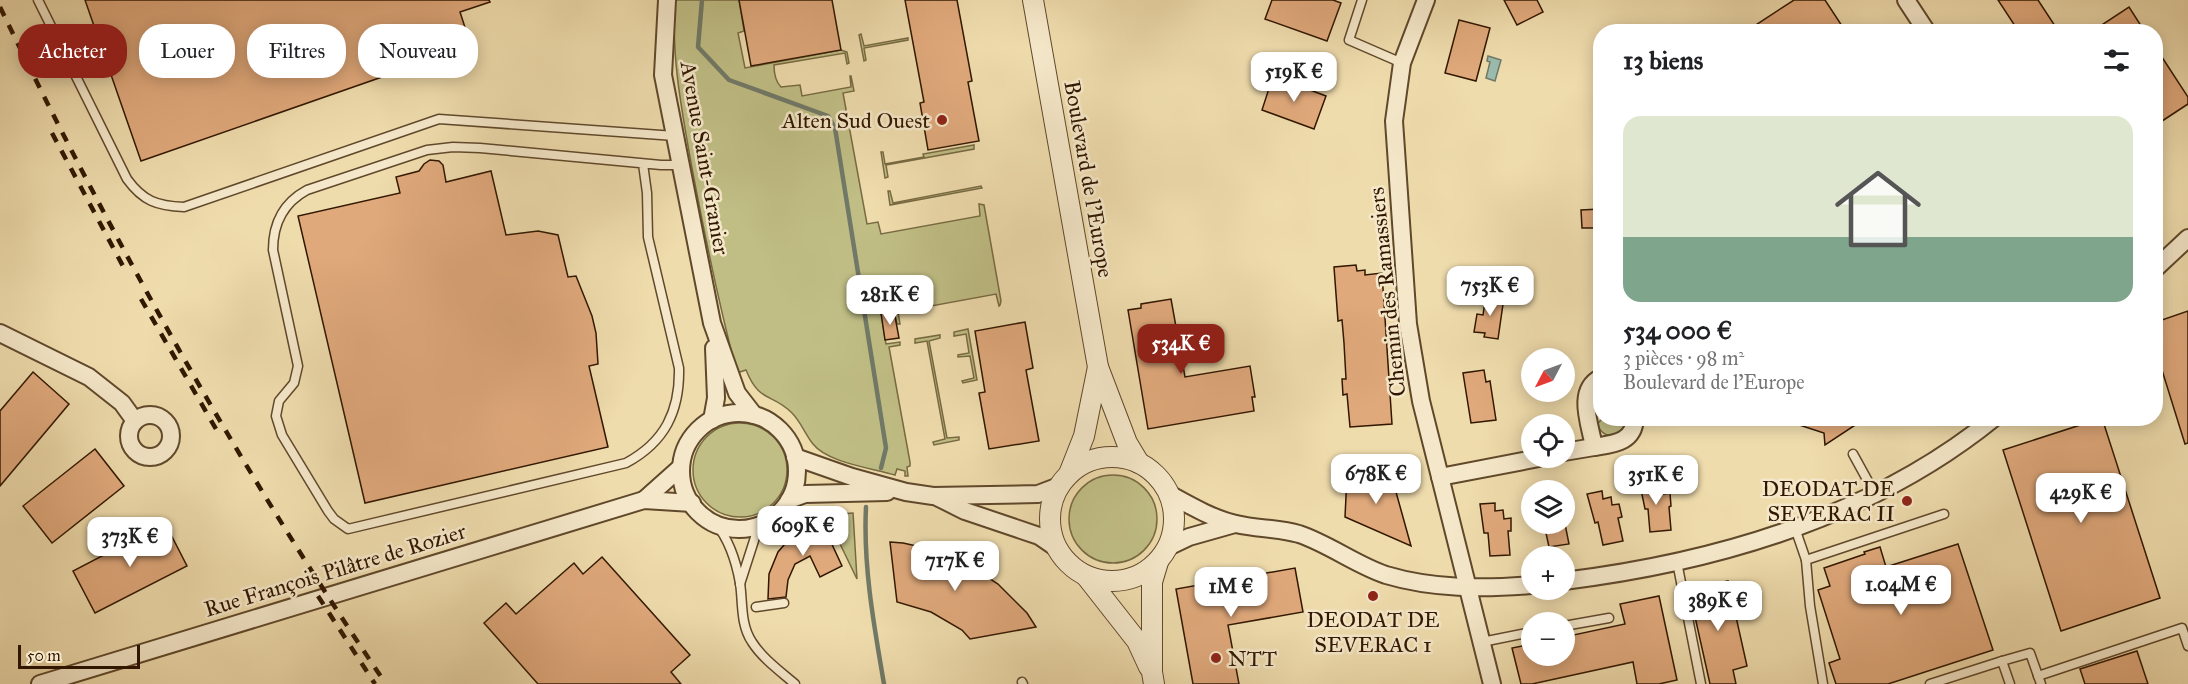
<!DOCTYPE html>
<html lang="fr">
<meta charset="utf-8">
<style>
body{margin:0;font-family:"IM FELL Great Primer",serif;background:#f6f6f6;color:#202124;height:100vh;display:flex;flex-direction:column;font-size:22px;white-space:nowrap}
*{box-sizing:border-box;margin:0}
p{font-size:20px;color:#757577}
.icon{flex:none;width:33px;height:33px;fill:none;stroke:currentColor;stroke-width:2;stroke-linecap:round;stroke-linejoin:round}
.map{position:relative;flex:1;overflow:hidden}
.drawer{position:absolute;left:1593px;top:24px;width:570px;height:402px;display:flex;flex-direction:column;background:#fff;border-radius:24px;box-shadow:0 3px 15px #0003}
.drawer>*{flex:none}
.banner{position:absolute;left:18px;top:24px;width:570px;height:54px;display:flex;gap:12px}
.needle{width:39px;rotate:229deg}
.buttons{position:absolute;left:1521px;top:348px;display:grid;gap:12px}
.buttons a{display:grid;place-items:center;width:54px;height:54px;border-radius:50%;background:#fff;box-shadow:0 3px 15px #0003;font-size:30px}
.scale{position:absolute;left:18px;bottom:15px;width:122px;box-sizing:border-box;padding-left:6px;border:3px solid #311700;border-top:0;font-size:16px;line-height:21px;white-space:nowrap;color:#311700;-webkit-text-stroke:4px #f5e8ca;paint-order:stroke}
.price{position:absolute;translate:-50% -51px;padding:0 14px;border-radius:12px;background:#fff;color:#222;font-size:20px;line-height:39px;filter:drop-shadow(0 2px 3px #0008)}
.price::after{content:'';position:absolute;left:50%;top:36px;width:18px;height:14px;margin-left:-9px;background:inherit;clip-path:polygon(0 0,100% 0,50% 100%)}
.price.on{background:#8f2418;color:#fff}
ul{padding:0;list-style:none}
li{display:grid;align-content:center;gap:12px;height:318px;padding:0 30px}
li span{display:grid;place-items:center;height:186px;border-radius:18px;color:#555}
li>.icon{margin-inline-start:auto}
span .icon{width:108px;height:108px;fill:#fffc;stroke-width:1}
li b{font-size:26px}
h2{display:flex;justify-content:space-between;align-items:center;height:72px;padding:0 30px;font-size:26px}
.chip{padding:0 21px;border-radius:24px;background:#fff;box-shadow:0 3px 15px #0003;font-size:21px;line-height:54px}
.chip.on{background:#8f2418;color:#fff}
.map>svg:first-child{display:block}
.green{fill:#c0be85;stroke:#786a42;stroke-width:1.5}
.water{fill:#9abbad;stroke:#707968;stroke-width:1.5}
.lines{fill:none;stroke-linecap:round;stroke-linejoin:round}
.stream{stroke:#707968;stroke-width:4.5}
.building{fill:#e0a97c;stroke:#311700;stroke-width:1.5}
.service-casing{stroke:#60482b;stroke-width:11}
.minor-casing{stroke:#60482b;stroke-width:20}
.tertiary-casing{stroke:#60482b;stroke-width:22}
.service{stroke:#f5e8ca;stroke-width:8}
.minor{stroke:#f5e8ca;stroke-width:16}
.tertiary{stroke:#f5e8ca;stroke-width:20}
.rail{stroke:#311700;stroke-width:4.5;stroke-dasharray:10 10;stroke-linecap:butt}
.poi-dot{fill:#8f2418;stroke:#f5e8ca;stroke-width:2}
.labels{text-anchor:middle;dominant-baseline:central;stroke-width:5;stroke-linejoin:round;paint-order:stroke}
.poi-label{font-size:22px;fill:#311700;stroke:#f5e8ca;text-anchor:end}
.street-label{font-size:22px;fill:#311700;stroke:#f5e8ca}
</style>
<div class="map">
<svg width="2188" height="684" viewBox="0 0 2188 684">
<rect width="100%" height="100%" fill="#efdcad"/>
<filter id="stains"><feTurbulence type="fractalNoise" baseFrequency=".00333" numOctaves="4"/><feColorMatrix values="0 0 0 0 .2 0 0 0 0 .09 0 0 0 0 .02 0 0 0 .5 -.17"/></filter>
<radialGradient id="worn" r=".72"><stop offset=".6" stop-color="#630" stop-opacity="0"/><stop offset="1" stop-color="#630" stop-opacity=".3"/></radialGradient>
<g class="green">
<path d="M675 0H739L744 31 738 33 745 68 841 50 847 52 849 63 847 64 845 53 774 65C774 73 775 81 781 87L800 85 802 96 851 87 850 76H851L854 91 843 93 867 224 878 222 881 234 980 216 979 204 984 205 1001 301 1000 305 999 306 996 294 898 312 900 324H897L894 311 881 313 886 344 900 342V345L889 347 910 462V466L907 467 908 476H905V471L897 469 895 475C872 468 828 463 813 444 805 434 801 422 792 413 771 392 760 404 746 370L737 373C719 305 705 237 692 168 682 112 671 57 675 0Z"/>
<path d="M861 34 864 46 908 38V40L864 48 866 60 864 61 859 35Z"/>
<path d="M974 145V149L886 165 888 177 885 178 881 152H883L885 164 924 157 923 154Z"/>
<path d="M981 186 982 188 890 205 888 191H890L893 203Z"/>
<path d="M968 329 977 380 963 383 962 381 974 378 970 356 958 357V355L969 353 966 334 954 336V332Z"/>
<path d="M940 335V338L929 341 947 438 959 437V440L934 445 933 442 945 439 927 341 915 343V339Z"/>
<path d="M1602 419H1628V421L1621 435C1608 436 1602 436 1597 424Z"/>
<circle cx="740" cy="470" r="47"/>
<circle cx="1113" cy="519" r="44"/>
<path d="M853 513 857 579 826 515Z"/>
</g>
<path class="water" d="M1488 56 1501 60 1495 81 1486 78 1490 62 1487 61Z"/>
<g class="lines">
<g class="stream">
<path d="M702 0 698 47 729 80 828 116 835 128 886 448 881 468"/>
<path d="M866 507C863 566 874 626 884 684"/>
</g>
</g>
<g class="building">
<path d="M85 0H489L490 2 460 12 471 46 141 161Z"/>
<path d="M739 0H832L841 50 751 66Z"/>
<path d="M905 0H957L972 81 968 82 979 141 928 150 920 103 924 102Z"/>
<path d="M1272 0H1333L1341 3 1327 41 1265 19Z"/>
<path d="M1504 0H1537L1543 12 1517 25Z"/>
<path d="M1794 0H1825L1846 32H1745Z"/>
<path d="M1998 0H2038L2059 32H2019Z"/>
<path d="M2129 7 2145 32H2091Z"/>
<path d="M1459 20 1490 28 1476 81 1445 73Z"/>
<path d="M2156 48 2188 97V104L2156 125Z"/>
<path d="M1273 76 1326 96 1314 129 1262 110Z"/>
<path d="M430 160 439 161 443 165 446 182 491 171 506 235 538 231 558 235 568 277 576 276 592 316 596 333 598 364 589 366 608 447 365 503 298 216 400 193 396 177 419 171 424 164Z"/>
<path d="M1600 209V228H1582L1581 210Z"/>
<path d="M1356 265 1357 271 1365 270V275L1382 273 1392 424 1350 427 1347 394 1343 395 1342 379H1346L1344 343 1342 320 1338 321 1334 267Z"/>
<path d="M1486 294 1504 297 1498 339 1484 337 1485 333 1474 332 1477 314 1483 315Z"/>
<path d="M1171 299 1185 377 1250 366 1255 397H1252L1254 411 1148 429 1128 310 1141 308V304Z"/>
<path d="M894 311 899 338 885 340 881 313Z"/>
<path d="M2188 311V443L2185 444 2156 351V322Z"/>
<path d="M1025 322 1033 368 1026 370 1039 441 989 449 979 393 985 392 975 331Z"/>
<path d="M1484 370 1486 382 1490 381 1496 420 1471 423 1463 373Z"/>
<path d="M33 372 69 404 0 486V411Z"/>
<path d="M1788 418H1866L1825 445 1824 433 1787 421Z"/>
<path d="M2102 418 2160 598 2061 631 2003 450Z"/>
<path d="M95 449 124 486 52 543 23 506Z"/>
<path d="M1391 474 1411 546 1345 517 1347 476Z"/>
<path d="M1654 479 1655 486H1663L1664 494 1670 493 1671 506 1669 507 1671 530 1650 532 1648 509H1645L1639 480Z"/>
<path d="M1602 491 1603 499 1611 497 1612 505 1619 504 1622 517 1618 518 1623 541 1603 545 1598 522 1595 523 1587 494Z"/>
<path d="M1495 503V511L1503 510 1504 519 1511 518V531H1508L1510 555 1490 556 1488 533H1484L1480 504Z"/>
<path d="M819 518 830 537 829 538 842 566 820 577 810 556 795 564 788 580 786 597 768 599 769 574 778 552 797 530Z"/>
<path d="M165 523 187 566 95 613 73 571Z"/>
<path d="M1544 524H1565L1569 544 1549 547Z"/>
<path d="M890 542 903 543 935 550 969 565 998 584 1027 613 1036 627 970 639 962 630 931 612 897 602Z"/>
<path d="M1958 544 1993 650 1888 684H1836L1829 663 1840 659 1818 590 1830 586 1824 568 1865 554 1864 552 1880 547 1886 567Z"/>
<path d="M602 557 690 655 671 672 681 684H538L484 623 506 603 516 614 574 563 583 574Z"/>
<path d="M1295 568 1303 612 1228 625 1239 684H1193L1176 589Z"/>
<path d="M1728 581 1747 666 1733 670 1736 684H1710L1689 590Z"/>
<path d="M1659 596 1677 680 1659 684H1637L1633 662 1532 684H1521L1512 648 1532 644V656H1564V637L1625 624 1620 604Z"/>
<path d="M2137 651 2148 684H2085L2080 669Z"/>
</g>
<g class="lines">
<g class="service-casing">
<g id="service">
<path d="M38 0 127 179C143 201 157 206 184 207L439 119 675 136"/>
<path d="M1362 0 1349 40 1402 63"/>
<path d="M643 164 647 193 648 237 679 368C680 411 665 442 626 463L348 529 334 519 328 511 282 435 276 416 279 401 294 383 298 366 273 250C273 223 283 203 307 190L427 150 453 147 480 148 661 165H680"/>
<path d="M1853 454 1875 494"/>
<path d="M716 524C730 541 736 561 740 583 743 602 740 624 752 642 762 658 780 671 795 684"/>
<path d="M1795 528 1806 560 1810 606 1823 684"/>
<path d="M1806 560 1944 514"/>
<path d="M1677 562 1701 684"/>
<path d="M740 584 759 525"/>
<path d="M756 607 784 603"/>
<path d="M1564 626 1609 618"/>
<path d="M1482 642 1532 632"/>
<path d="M2002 661 2030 653 2041 684"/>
<path d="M2038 676 2182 628 2188 646"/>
<path d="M1022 682 1023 684"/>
<path d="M1930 684 2002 661 2010 684"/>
</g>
</g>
<g class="minor-casing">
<g id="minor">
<path d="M667 0 663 75 712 323 737 393 754 415"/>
<path d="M1426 0 1402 63 1394 121 1408 324 1421 401 1492 684"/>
<path d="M1906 0 1927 32"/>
<path d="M2156 268 2188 238"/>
<path d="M0 333 89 377 122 403 135 421"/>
<path d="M1600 378C1576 391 1590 424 1594 447 1613 444 1634 443 1635 418"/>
<circle cx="739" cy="471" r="58"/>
<circle cx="150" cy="436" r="21"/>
<path d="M712 420 716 398 714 348"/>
<path d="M1564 452 1594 447"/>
<path d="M795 457 852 477 906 492 933 496 1038 494 1059 486"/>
<path d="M1440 477 1539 458"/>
<path d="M1169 494C1189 505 1213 519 1236 524 1257 529 1278 528 1299 534 1329 544 1356 565 1386 575 1433 589 1483 589 1532 585"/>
<path d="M937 497 965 511 1039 536 1058 549"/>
<path d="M644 500 681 467"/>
<path d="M789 500 805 494 887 492"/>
<path d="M1168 547 1189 537 1235 524"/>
<path d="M1564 581C1718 562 1872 517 1994 418"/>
<path d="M40 684 644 500 692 503"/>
</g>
</g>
<g class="tertiary-casing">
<g id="tertiary">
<path d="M1033 0 1098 367 1127 443 1139 463"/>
<circle cx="1112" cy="519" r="62"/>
<path d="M1069 474 1084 436 1098 367"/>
<path d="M1086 576 1137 641 1149 667"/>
<path d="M1154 684 1152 672V582L1158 562"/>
</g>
</g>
<use href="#service" class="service"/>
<use href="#minor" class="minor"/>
<use href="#tertiary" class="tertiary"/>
<g class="rail">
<path d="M0 7C113 241 240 469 386 684"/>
<path d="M52 133 125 270"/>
<path d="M141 299 216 429"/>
<path d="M318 596 375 684"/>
</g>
</g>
<g class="poi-dot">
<circle cx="942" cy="120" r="6"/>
<circle cx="1907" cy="501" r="6"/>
<circle cx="1373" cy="596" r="6"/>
<circle cx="1216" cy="658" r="6"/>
</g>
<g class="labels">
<g class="poi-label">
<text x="930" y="120">Alten Sud Ouest</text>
<text x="1895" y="488">DEODAT DE<tspan x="1895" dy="25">SEVERAC II</tspan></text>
<text x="1373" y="619" text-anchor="middle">DEODAT DE<tspan x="1373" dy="25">SEVERAC 1</tspan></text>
<text x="1228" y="658" text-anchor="start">NTT</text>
</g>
<g class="street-label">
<text transform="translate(705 158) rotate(80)">Avenue Saint-Granier</text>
<text transform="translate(1089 179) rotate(80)">Boulevard de l'Europe</text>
<text transform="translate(1387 292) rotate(-96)">Chemin des Ramassiers</text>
<text transform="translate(335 570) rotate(-17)">Rue François Pilâtre de Rozier</text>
</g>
</g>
<rect width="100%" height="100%" filter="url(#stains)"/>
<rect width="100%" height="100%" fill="url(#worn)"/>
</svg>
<div class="buttons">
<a><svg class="needle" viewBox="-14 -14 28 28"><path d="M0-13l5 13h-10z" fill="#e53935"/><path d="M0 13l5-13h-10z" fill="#757577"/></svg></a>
<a><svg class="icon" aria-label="locate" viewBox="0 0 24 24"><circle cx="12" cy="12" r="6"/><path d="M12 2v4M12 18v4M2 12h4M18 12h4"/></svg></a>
<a><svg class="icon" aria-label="layers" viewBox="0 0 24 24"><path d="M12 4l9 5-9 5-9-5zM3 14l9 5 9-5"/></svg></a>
<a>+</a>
<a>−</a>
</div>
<div class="scale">50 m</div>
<b class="price" style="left:1294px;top:103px">519K €</b>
<b class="price" style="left:1490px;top:317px">753K €</b>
<b class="price" style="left:890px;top:326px">281K €</b>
<b class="price on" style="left:1181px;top:375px">534K €</b>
<b class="price" style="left:1376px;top:505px">678K €</b>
<b class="price" style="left:1656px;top:506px">351K €</b>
<b class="price" style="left:2081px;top:524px">429K €</b>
<b class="price" style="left:803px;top:557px">609K €</b>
<b class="price" style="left:130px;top:568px">373K €</b>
<b class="price" style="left:955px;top:592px">717K €</b>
<b class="price" style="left:1901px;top:616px">1.04M €</b>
<b class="price" style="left:1231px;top:618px">1M €</b>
<b class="price" style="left:1718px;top:632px">389K €</b>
<div class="banner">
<a class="chip on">Acheter</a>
<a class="chip">Louer</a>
<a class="chip">Filtres</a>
<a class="chip">Nouveau</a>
</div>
<section class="drawer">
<h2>13 biens<svg class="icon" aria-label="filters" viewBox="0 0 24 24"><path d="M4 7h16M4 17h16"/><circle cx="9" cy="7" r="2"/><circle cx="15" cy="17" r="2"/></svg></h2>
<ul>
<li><span style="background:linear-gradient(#dfe7d0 65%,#7fa58c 0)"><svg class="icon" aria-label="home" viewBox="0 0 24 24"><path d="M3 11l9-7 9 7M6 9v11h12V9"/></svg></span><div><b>534 000 €</b><p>3 pièces · 98 m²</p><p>Boulevard de l'Europe</p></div></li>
</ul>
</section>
</div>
